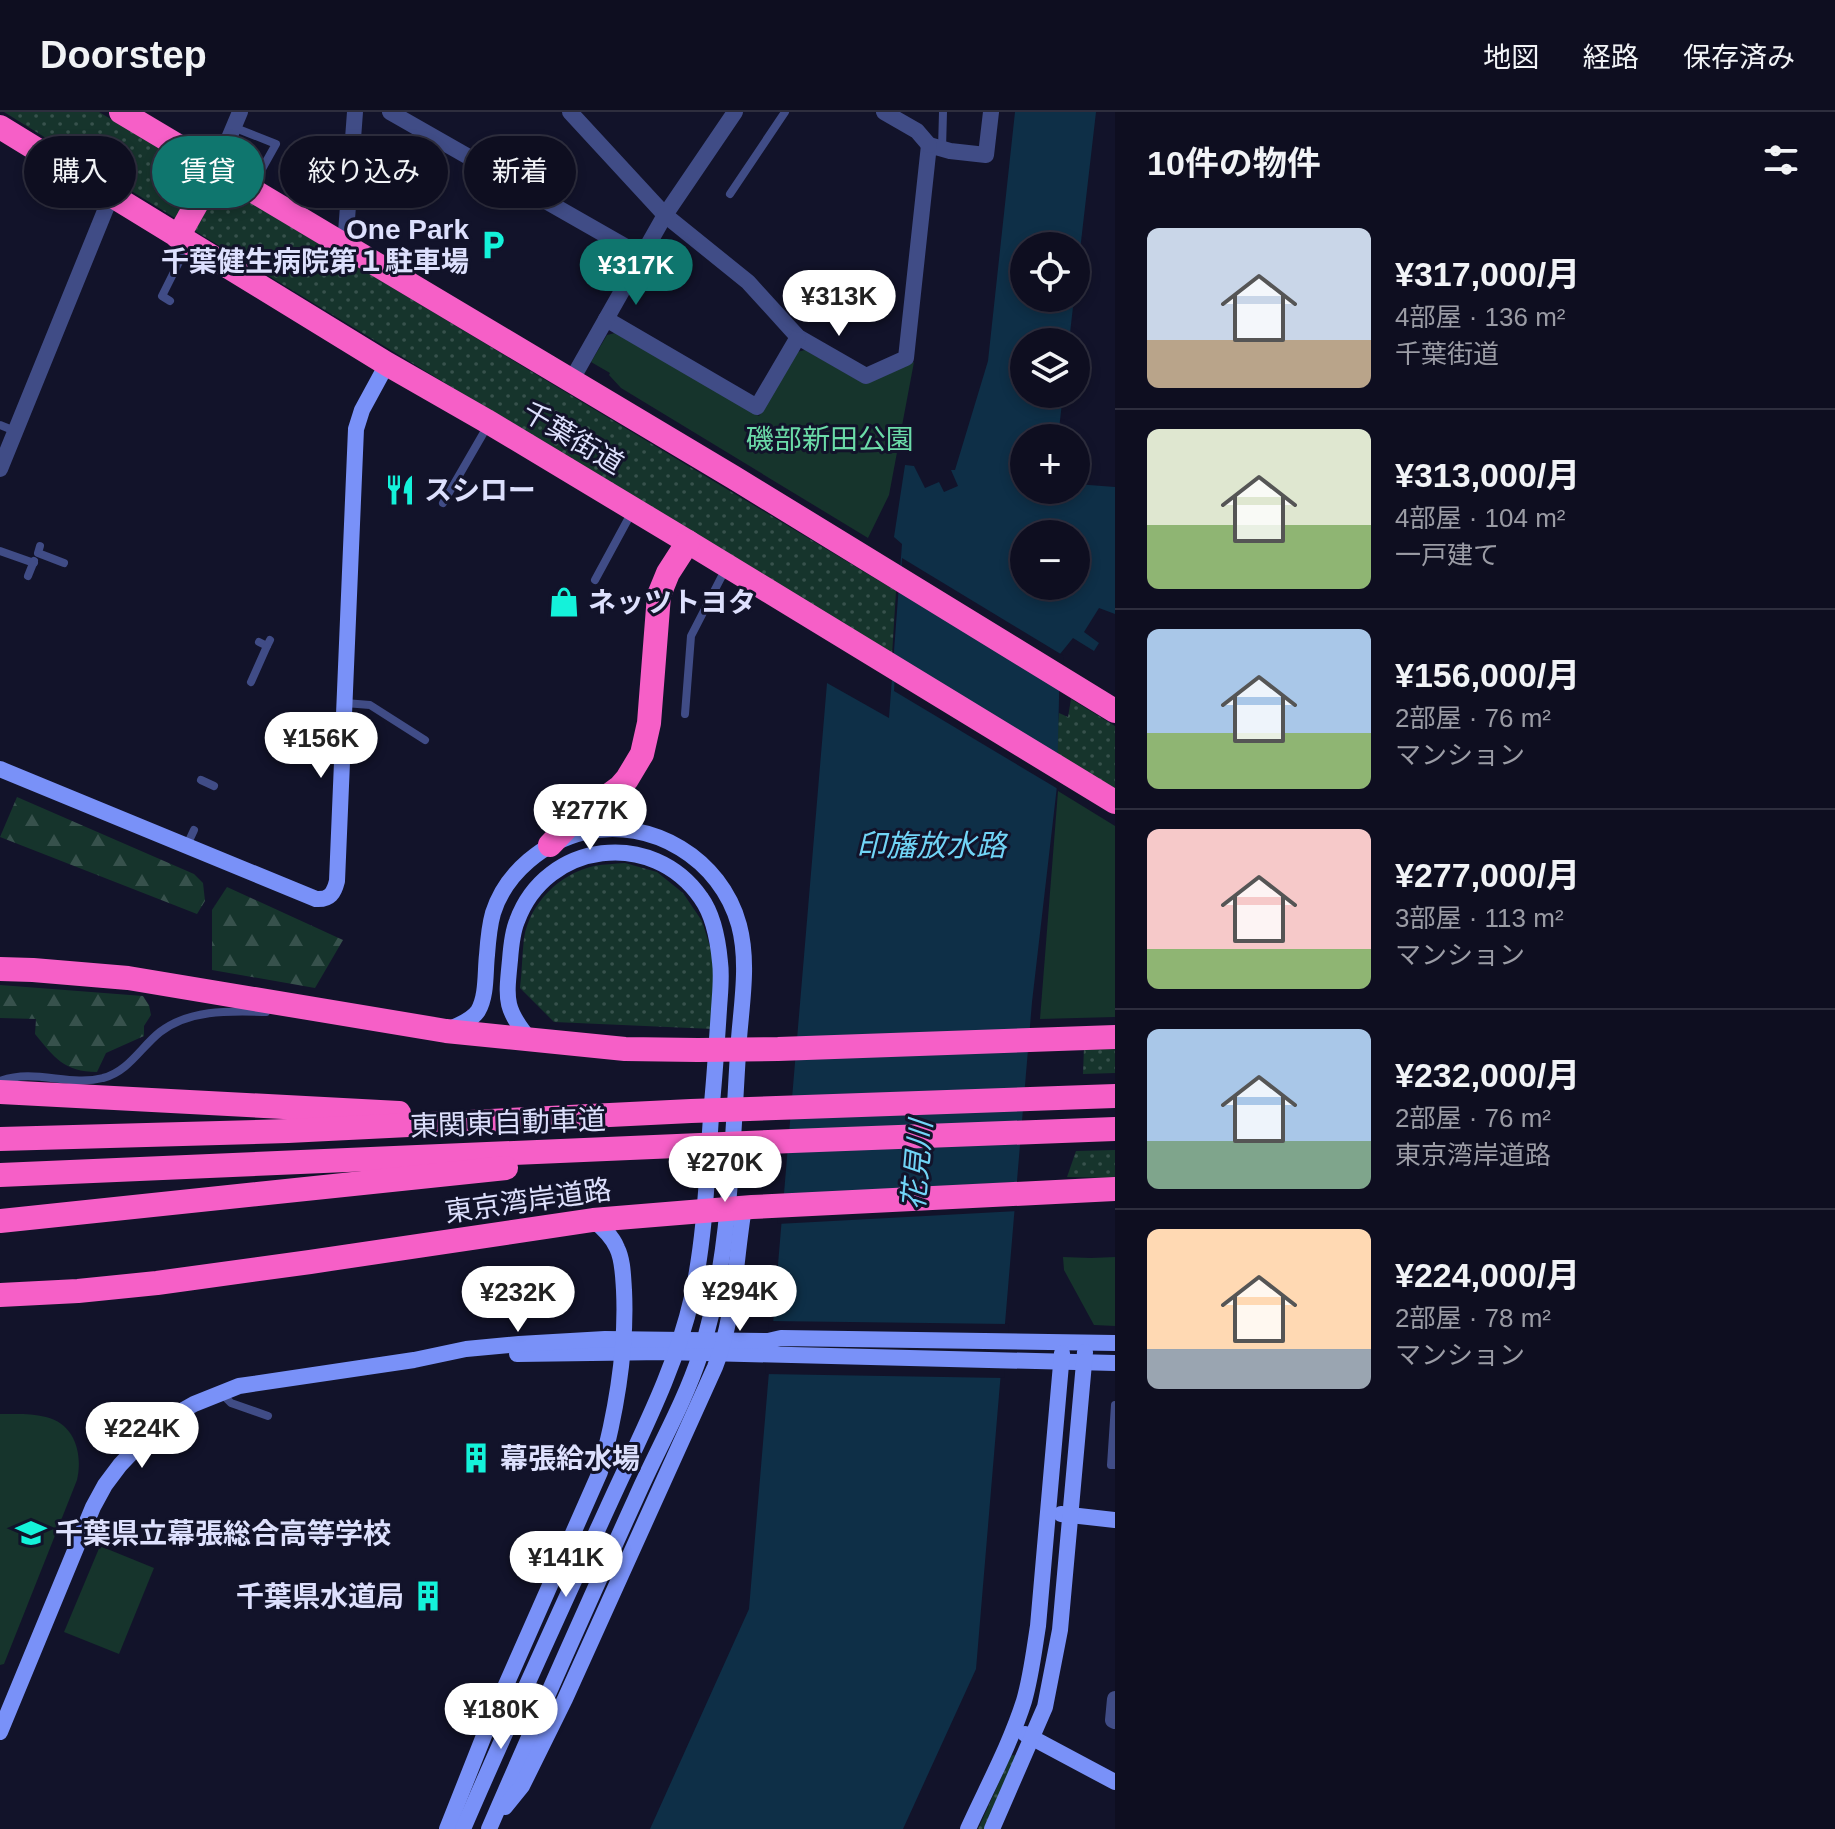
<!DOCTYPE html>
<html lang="ja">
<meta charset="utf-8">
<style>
body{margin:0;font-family:Arial,"Noto Sans JP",sans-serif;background:#1c1c2d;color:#f1f3f6;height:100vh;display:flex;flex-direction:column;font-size:30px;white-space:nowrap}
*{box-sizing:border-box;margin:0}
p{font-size:26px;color:#9b9ca5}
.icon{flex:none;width:44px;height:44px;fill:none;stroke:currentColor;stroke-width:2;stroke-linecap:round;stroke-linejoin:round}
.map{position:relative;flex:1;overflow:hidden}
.side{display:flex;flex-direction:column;background:#0e0e20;width:720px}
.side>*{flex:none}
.guide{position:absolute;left:24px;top:24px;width:760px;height:72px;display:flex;gap:16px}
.buttons{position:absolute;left:1010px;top:120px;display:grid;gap:16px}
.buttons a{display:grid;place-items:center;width:80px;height:80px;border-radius:50%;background:#0e0e20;box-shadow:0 4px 12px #0003,0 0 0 2px #2e2e3e;font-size:40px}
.price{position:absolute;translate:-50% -68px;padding:0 18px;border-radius:28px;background:#fff;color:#222;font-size:26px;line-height:52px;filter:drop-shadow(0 2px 4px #0008)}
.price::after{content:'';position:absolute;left:50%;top:48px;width:24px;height:18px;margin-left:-12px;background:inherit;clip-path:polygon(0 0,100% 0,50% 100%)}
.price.active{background:#0f766e;color:#fff}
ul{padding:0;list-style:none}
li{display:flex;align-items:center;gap:24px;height:200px;padding:0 32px}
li+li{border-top:2px solid #2e2e3e}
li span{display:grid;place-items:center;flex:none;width:224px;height:160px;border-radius:12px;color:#555}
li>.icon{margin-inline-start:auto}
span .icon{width:96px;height:96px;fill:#fffc;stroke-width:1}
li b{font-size:34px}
h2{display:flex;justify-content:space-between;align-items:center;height:96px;padding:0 32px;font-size:34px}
.chip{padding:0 28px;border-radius:36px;background:#0e0e20;box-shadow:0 4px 12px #0003,0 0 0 2px #2e2e3e;font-size:28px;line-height:72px}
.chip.active{background:#0f766e;color:#fff}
header{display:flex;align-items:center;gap:48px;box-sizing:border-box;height:112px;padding:0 40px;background:#0e0e20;border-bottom:2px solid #2e2e3e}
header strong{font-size:38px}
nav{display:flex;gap:44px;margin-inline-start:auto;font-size:28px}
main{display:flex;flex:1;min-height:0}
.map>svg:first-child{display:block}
.grass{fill:url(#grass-dots)}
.forest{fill:url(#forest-firs)}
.park{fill:#16342c}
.water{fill:#0e2f47;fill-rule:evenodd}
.pier{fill:#12132a}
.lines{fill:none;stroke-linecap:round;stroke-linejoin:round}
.lane{stroke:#404c86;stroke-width:8}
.street{stroke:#404c86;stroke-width:16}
.secondary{stroke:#7991f8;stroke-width:16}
.highway{stroke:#f65fc7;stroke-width:24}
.labels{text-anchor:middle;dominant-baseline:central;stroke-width:6;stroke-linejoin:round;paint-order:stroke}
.poi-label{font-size:28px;font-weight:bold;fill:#dde0fd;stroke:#12132a;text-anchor:start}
.street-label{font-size:28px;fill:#dde0fd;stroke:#12132a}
.park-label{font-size:28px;fill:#6bdba8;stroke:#12132a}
.water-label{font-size:30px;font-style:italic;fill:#71d5f7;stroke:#12132a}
</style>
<header>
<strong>Doorstep</strong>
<nav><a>地図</a><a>経路</a><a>保存済み</a></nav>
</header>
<main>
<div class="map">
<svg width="1115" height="1717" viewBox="0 0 1115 1717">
<defs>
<pattern id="grass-dots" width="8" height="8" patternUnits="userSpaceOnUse" patternTransform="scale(2)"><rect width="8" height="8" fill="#16342c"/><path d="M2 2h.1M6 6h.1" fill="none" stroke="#37514c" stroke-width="1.8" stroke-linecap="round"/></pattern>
<pattern id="forest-firs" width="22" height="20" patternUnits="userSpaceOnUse" patternTransform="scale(2)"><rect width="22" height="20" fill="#16342c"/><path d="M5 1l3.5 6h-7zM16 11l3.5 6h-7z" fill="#37514c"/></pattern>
</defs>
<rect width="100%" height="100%" fill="#12132a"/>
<g class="grass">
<path d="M4 0H99L200 60 201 65 179 103 175 106Z"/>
<path d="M220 72 896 479 892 543 195 119Z"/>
<path d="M1071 587 1115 614V680L1055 644 1059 601 1068 605Z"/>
<path d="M625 751 657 760 683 781 702 809 713 844V917L554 910 520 876C522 860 522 843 524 826 530 791 559 762 594 754 604 752 615 752 625 751Z"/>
<path d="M1115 934V961L1083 962 1084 935Z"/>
<path d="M1115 1038V1066L1067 1065 1076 1039Z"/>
<path d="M1013 1643 1016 1644 985 1717H978L1011 1644Z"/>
</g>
<g class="forest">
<path d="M17 685 194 762 203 771 205 789 197 802 0 725Z"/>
<path d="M227 775 343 828 315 876 212 858V798Z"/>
<path d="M0 873 143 884 149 893 151 903 144 914V924L106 941 97 960C64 960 54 945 35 922L36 907 0 906Z"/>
</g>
<g class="park">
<path d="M615 221 759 304 797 240 805 238 865 272 914 250 889 383 868 426 621 276 609 263 610 261 591 250 607 223Z"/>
<path d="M1058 679 1115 714V905L1040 907Z"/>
<path d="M1063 1145 1091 1146 1115 1145V1214L1094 1213 1064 1158Z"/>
<path d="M0 1302C15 1302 31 1301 46 1305 75 1312 83 1342 77 1368L4 1552 0 1553Z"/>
<path d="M100 1434 154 1456 119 1542 64 1520Z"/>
</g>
<path class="water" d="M1015 0H1096L1076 173V134H1024V186H1074L1069 230H1024V282H1063L1058 326H1024V378H1076V372L1115 375V502L1099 496 1084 520 1099 531 1094 539 1073 526 1060 542 1057 674 1032 890 976 1557 903 1717H650L749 1497 827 571 889 606 902 432 894 425 905 353 914 354 925 376 939 370 944 380 958 374 951 358H955L988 249ZM1024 422H1076V474H1024Z"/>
<g class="pier">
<path d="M902 446 1064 544 1063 578 900 478Z"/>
<path d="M896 544 1059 647 1058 677 894 579Z"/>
<path d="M1020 1070 1018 1099 777 1112 780 1083Z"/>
<path d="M769 1209 1009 1212 1004 1266 765 1262Z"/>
</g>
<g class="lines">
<g class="lane">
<path d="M233 15 276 32 253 73"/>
<path d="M942 37 943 0"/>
<path d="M730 82 785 0"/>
<path d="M170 189 162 184 188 132"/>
<path d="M0 313 15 319"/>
<path d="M443 391 487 315"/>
<path d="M40 434 38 441 64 451"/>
<path d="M0 439 34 451"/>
<path d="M28 464 34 449"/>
<path d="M595 468 633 398"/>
<path d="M259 530 267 534 270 528"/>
<path d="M251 570 267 534"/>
<path d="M345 591 370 593 425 628"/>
<path d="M685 602 691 524 725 458"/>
<path d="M201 668 214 674"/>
<path d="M187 733 194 718"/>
<path d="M0 969C35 956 69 975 103 966 128 960 141 935 160 920 190 897 230 899 266 900"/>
<path d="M220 1280 231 1291 268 1304"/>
<path d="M1115 1293 1111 1353H1115"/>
</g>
<g class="street">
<path d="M390 0 642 144"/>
<path d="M570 0 665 103 748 170 798 225 866 264 906 246 929 33 950 39 986 43 991 0"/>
<path d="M884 0 917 19 929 33"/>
<path d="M216 57 240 0"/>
<path d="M345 134 355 0"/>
<path d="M606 207 757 295 798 225"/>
<path d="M571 269 665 103 735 0"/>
<path d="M0 357 111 84"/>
<path d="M1115 1587 1113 1608 1115 1609"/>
</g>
<g class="secondary">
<path d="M0 657 316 787C330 788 334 781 337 769L356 317 362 298 387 252"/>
<path d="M448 918C458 913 471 909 478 899 487 884 485 860 487 843 488 829 489 815 493 801 506 760 544 730 585 720 652 705 721 747 739 813 750 854 740 899 738 941 732 1037 730 1151 700 1243 684 1292 657 1338 636 1386 586 1496 537 1606 489 1717"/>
<path d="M517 1242 665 1240 1115 1251"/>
<path d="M1061 1402 1115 1408"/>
<path d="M0 1620 93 1395 105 1373 120 1353 152 1319 171 1305 194 1292 239 1274 414 1248 466 1237 519 1232 605 1227 768 1229 781 1226 1115 1231"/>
<path d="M1025 1622 1115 1670"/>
<path d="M505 1695 522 1674 565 1587 715 1255C735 1205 735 1149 744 1096"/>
<path d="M447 1717 487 1616 600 1360C616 1301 627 1240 624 1178 623 1164 623 1148 617 1136 612 1124 603 1116 593 1108"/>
<path d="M463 1717C509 1610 558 1504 607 1397 638 1328 675 1260 692 1185 706 1122 707 1056 712 991 715 960 717 928 719 897 720 881 722 865 720 850 718 828 714 804 701 786 653 716 546 729 517 809 512 821 511 835 510 848 506 888 504 897 531 929"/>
<path d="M968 1717C987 1675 1010 1633 1024 1589 1031 1565 1034 1539 1038 1514L1062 1241"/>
<path d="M992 1717 1045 1595 1060 1518 1085 1240"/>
</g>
<g class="highway">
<path d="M121 0 733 365 1115 599"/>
<path d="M0 15 387 252 490 311 688 430 1115 690"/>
<path d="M178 125 216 57"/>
<path d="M550 733 571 711 620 675 627 667 642 642 649 611 659 483 668 461 688 430"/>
<path d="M0 857 33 858 128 866 446 919 625 937 698 938 778 937 1115 925"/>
<path d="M0 980 399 1001"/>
<path d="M0 1027 288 1019 691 999 1115 984"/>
<path d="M0 1063 792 1029 1115 1017"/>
<path d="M0 1109 506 1056"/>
<path d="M0 1183 78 1179 157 1171 310 1150 593 1108 752 1095 1115 1077"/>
</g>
</g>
<defs>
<g id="parking-bare" transform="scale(2.4)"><path d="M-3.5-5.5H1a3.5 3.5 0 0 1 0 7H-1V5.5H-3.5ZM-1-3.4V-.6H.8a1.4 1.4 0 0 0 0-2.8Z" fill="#14f2da" stroke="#12132a" stroke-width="2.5" paint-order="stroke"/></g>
<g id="restaurant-bare" transform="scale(2.4)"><path d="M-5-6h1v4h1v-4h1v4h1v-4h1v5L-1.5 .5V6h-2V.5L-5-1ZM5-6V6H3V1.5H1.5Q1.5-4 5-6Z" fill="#14f2da" stroke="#12132a" stroke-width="2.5" paint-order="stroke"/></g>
<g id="shop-bare" transform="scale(2.4)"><path d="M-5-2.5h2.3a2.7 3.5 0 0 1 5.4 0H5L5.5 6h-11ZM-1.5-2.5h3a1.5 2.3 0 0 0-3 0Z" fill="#14f2da" stroke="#12132a" stroke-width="2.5" paint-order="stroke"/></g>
<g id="building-bare" transform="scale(2.4)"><path d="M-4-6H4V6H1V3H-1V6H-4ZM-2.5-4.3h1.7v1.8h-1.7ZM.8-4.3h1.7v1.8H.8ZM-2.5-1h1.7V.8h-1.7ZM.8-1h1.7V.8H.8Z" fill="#14f2da" stroke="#12132a" stroke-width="2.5" paint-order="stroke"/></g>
<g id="school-bare" transform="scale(2.4)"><path d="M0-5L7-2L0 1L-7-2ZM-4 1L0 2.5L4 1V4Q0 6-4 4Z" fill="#14f2da" stroke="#12132a" stroke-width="2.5" paint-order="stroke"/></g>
</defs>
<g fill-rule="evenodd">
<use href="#parking-bare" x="493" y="133"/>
<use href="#restaurant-bare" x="400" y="378"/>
<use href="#shop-bare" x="564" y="490"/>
<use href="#building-bare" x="476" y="1346"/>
<use href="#school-bare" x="31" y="1421"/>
<use href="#building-bare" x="428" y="1484"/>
</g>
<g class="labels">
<g class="poi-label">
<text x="469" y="117" text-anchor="end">One Park<tspan x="469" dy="32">千葉健生病院第１駐車場</tspan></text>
<text x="424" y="378">スシロー</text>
<text x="588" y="490">ネッツトヨタ</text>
<text x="500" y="1346">幕張給水場</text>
<text x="55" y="1421">千葉県立幕張総合高等学校</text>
<text x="404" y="1484" text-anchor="end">千葉県水道局</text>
</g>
<g class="street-label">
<text transform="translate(573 326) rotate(31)">千葉街道</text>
<text transform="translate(508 1011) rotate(-2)">東関東自動車道</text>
<text transform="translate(528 1089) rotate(-8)">東京湾岸道路</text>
</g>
<g class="park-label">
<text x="830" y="327">磯部新田公園</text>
</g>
<g class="water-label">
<text x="931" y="733">印旛放水路</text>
<text transform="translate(917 1053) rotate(-85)">花見川</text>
</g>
</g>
</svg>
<div class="buttons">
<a><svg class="icon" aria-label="locate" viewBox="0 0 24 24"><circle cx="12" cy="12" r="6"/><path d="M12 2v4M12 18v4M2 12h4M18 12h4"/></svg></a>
<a><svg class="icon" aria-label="layers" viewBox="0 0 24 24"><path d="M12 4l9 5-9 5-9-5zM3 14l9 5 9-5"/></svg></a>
<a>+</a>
<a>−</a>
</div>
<b class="price active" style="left:636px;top:195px">¥317K</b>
<b class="price" style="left:839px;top:226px">¥313K</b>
<b class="price" style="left:321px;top:668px">¥156K</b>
<b class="price" style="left:590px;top:740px">¥277K</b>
<b class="price" style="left:725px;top:1092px">¥270K</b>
<b class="price" style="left:740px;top:1221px">¥294K</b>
<b class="price" style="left:518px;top:1222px">¥232K</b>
<b class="price" style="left:142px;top:1358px">¥224K</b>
<b class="price" style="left:566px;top:1487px">¥141K</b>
<b class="price" style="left:501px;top:1639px">¥180K</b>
<div class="guide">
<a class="chip">購入</a>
<a class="chip active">賃貸</a>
<a class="chip">絞り込み</a>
<a class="chip">新着</a>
</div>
</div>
<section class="side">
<h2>10件の物件<svg class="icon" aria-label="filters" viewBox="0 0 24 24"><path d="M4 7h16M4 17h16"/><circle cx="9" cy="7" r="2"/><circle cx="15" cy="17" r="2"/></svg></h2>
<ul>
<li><span style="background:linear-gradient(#c9d6e8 70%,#b9a48a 0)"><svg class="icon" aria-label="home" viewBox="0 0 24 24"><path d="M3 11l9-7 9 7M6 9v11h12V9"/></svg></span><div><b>¥317,000/月</b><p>4部屋 · 136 m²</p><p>千葉街道</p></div></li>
<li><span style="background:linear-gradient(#dfe7d0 60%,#8fb573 0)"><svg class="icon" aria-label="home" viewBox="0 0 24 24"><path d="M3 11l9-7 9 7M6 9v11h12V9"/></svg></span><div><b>¥313,000/月</b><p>4部屋 · 104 m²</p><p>一戸建て</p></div></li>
<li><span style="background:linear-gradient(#a9c7e8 65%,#8fb573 0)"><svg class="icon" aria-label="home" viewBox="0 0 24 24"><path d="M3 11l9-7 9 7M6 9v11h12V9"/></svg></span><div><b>¥156,000/月</b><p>2部屋 · 76 m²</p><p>マンション</p></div></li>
<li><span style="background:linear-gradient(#f6c9c9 75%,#8fb573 0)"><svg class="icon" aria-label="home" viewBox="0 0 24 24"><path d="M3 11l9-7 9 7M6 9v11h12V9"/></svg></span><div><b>¥277,000/月</b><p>3部屋 · 113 m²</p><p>マンション</p></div></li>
<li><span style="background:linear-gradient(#a9c7e8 70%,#7fa58c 0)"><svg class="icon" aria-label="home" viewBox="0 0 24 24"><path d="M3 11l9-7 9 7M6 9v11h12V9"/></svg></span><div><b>¥232,000/月</b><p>2部屋 · 76 m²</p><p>東京湾岸道路</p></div></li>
<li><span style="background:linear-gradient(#ffd9b3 75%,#9aa5b1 0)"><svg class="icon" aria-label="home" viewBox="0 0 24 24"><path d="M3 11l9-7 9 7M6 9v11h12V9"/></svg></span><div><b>¥224,000/月</b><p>2部屋 · 78 m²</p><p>マンション</p></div></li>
</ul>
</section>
</main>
